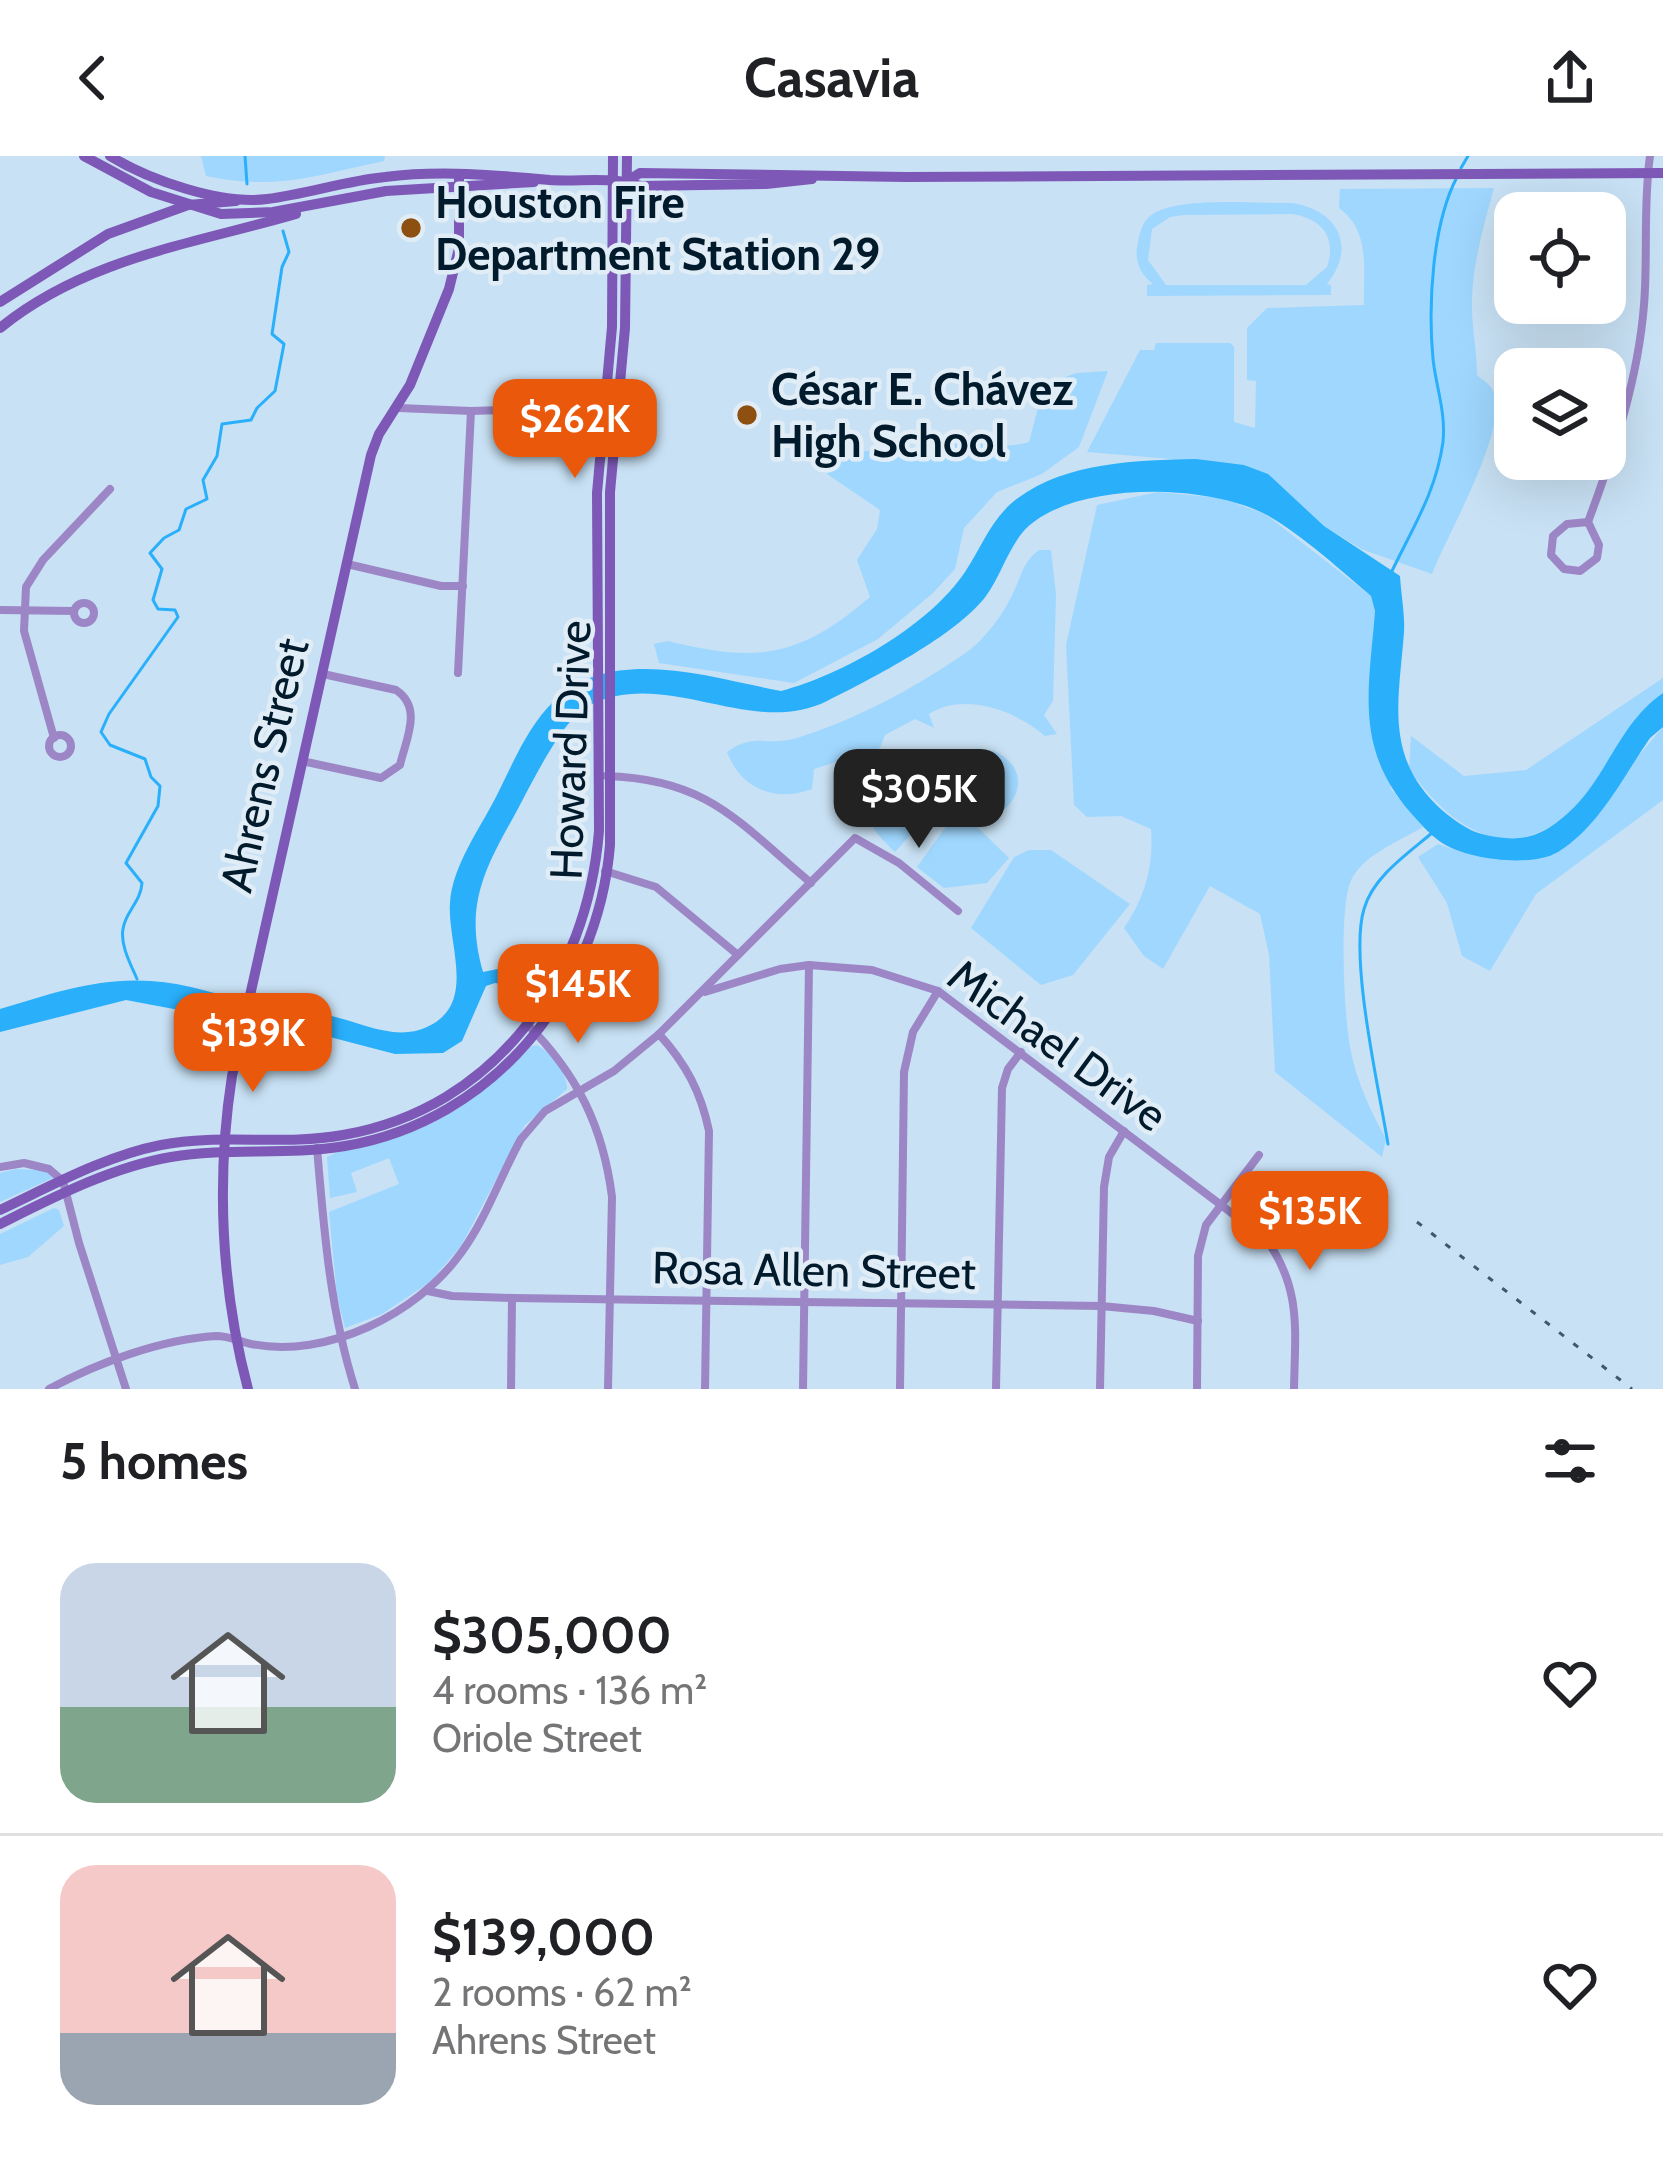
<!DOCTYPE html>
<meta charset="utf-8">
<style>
body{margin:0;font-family:Cabin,sans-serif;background:#f6f6f6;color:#202124;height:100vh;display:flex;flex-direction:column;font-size:45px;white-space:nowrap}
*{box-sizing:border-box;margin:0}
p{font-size:39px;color:#757577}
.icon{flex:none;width:66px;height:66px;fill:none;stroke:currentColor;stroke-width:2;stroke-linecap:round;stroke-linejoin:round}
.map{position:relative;height:1233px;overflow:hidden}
.side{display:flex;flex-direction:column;background:#fff;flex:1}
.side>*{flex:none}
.fabs{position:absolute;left:1494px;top:36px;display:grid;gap:24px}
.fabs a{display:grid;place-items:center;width:132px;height:132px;border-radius:24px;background:#fff;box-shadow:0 12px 48px #0002;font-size:60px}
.price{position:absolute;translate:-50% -102px;padding:0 27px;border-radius:24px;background:#ea580c;color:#fff;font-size:39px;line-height:78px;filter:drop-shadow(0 3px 6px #0008)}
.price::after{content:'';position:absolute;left:50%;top:72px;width:36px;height:27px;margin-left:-18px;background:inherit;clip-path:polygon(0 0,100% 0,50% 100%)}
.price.selected{background:#222;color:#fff}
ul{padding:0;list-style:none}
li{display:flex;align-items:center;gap:36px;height:300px;padding:0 60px}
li+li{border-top:3px solid #e0e0e0}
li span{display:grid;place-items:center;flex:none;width:336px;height:240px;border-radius:36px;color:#555}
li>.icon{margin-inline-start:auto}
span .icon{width:144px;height:144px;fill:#fffc;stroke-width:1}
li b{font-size:51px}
h2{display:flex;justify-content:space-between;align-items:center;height:144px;padding:0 60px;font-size:51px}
header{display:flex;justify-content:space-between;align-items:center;height:156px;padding:0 60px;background:#fff;font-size:54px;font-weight:700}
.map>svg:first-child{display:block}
.green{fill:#a0d7fe;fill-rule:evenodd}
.water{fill:#2aaffb}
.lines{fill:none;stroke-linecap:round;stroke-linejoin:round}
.stream{stroke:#2aaffb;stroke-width:3}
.street{stroke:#9c86c6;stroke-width:8}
.secondary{stroke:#7e58b7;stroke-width:10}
.rail{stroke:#3e5869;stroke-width:3;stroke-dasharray:6 12;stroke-linecap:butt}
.poi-dot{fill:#8d5011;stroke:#e0edf6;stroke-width:4.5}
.labels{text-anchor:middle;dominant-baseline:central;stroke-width:9;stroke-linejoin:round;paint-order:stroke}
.poi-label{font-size:45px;font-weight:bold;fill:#011b2c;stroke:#e0edf6;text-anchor:start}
.street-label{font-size:45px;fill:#011b2c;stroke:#e0edf6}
</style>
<header><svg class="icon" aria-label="back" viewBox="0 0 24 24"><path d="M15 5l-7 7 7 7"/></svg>Casavia<svg class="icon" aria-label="share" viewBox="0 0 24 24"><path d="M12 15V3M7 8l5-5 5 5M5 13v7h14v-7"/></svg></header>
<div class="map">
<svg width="1663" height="1233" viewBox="0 0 1663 1233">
<rect width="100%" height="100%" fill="#c8e1f4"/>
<g class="green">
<path d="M201 0H385L384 5C317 19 276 35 206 20Z"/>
<path d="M1494 32C1484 69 1473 105 1472 144 1471 168 1477 194 1477 219 1484 225 1493 230 1495 240 1504 283 1448 376 1432 418L1361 393 1324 370 1268 319 1244 309 1087 296 1140 194H1154L1156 187H1230L1234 191V266L1255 272 1256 225 1247 224V172L1267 152 1364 149C1363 113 1371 75 1339 52L1340 33Z"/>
<path d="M1293 47C1338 55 1357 90 1327 128L1331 129V139L1147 140V129L1153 128C1139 117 1134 104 1138 86 1140 76 1142 67 1150 60 1175 39 1259 48 1293 47ZM1292 58C1322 63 1337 81 1327 111L1306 129H1166L1148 104 1152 73 1170 61 1184 59Z"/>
<path d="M1108 215 1079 291 1042 318 997 336 964 372 955 413 933 437 878 483 794 527 659 507 654 488 668 485C757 507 799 502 870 441L857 404 877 373 880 354 827 318C854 283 875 299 911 297 929 296 948 281 965 282 995 284 995 295 1029 286L1044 229 1076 217Z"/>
<path d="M1158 336 1221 342 1265 358 1371 440 1375 455 1370 521 1391 633 1423 671C1400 685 1360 700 1350 727 1339 756 1344 864 1351 896 1357 926 1371 956 1386 983L1382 1001 1275 916 1269 799 1260 758 1210 730 1163 813 1144 800 1124 772C1145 742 1154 709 1151 673L1121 660 1087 661 1074 649 1066 489 1097 349Z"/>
<path d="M1039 394H1051L1056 438 1053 545 1044 559 1057 578 1045 580C1015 554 964 536 929 558L934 572 915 563 885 579 880 592 814 613 812 633C775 647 741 633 727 596 755 576 768 591 797 582 857 563 911 534 964 498 985 484 1005 456 1015 433 1022 417 1024 405 1039 394Z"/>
<path d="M1663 522V537C1624 564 1619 601 1591 634 1526 714 1461 687 1409 613L1411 580 1464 620 1526 614Z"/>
<path d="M1663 571V644L1536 738 1490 815 1462 800 1447 747 1418 701 1438 688 1464 697 1554 699Z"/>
<path d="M992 594C1024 608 1027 637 999 658L969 637 965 629Z"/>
<path d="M881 602 934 636 936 650 895 696C860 664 857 644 881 602Z"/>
<path d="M966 660 1009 702 987 727 944 732 917 711 952 662Z"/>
<path d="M1029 694H1051L1130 748 1073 819 1041 829 971 772 1014 701Z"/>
<path d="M537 889C552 897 567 916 567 933L525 969 461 1090 430 1126 382 1158 345 1172 337 1139 329 1056 399 1028 389 1002 351 1017 357 1036 330 1042 327 1001C344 991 370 991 390 984 446 967 490 932 530 891Z"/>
<path d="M15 1013 46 1014 55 1021 0 1046V1017Z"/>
<path d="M54 1052 59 1054 64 1070 28 1101 0 1109V1078Z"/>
</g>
<path class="water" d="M1196 303 1244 309 1268 318 1324 370 1400 420C1401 438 1405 458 1404 476 1399 545 1383 602 1443 655 1454 664 1469 675 1482 678 1518 687 1539 683 1567 658 1607 623 1618 568 1663 537V571L1650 582C1623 621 1599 671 1558 696 1538 708 1499 705 1477 700 1442 692 1433 682 1410 656 1354 591 1369 534 1375 455L1371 440C1343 416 1295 373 1263 357 1205 329 1089 326 1035 365 1011 381 1003 417 986 440 957 479 871 523 827 545 750 583 666 510 588 550 561 564 528 635 513 662 482 717 465 753 483 816L512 810 526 822 519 831 495 827 486 830 462 885 443 897 395 898 230 855 179 854 126 844 0 876V853C50 838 98 821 151 825 200 828 246 850 294 857 303 858 312 856 321 858 356 863 393 887 427 871 478 848 447 788 450 747 452 710 481 671 497 639 513 607 528 570 554 545 612 488 711 522 781 535 842 519 929 470 965 416 983 389 991 362 1018 342 1067 306 1138 304 1196 303Z"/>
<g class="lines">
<g class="stream">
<path d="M245 0 247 28"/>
<path d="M1461 12 1468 0"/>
<path d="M1392 415C1413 371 1436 336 1443 286 1446 256 1436 231 1433 203 1428 149 1432 69 1457 21"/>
<path d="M137 823C131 809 120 789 123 773 125 756 141 746 142 727L126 707 158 650 160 630 151 621 145 603 110 589 101 576 109 558 178 461 175 454 158 453 153 444 162 413 150 397 164 382 179 374 186 353 207 343 203 324 217 300 222 268 251 264 257 252 275 235 284 188 272 178 282 111 289 96 283 75"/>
<path d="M1388 988C1379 933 1349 802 1364 753 1373 721 1407 698 1432 677"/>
</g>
<g class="street">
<path d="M399 252 471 255 607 251"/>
<path d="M1588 366C1614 296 1638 224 1644 149 1648 100 1643 49 1650 0"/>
<path d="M1588 366 1599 389 1597 402 1580 415 1564 413 1551 399 1553 380 1567 368Z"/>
<path d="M347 408 441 430H463"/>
<circle cx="84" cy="457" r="10"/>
<path d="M0 454 74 455"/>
<path d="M458 517 471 255"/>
<circle cx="60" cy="590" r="11"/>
<path d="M54 582 24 475 26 431 43 404 110 333"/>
<path d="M302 605 381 622 400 609C406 583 423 552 396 534L323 518"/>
<path d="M606 620C708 623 738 666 811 727"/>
<path d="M605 715 656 731 738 799"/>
<path d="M705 836 780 813 809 809 872 814 938 835 1266 1083C1302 1133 1295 1175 1294 1233"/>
<path d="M527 868C577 918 603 970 612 1041L608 1233"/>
<path d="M659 878C686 908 701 936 709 975L705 1233"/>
<path d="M317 992C324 1075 330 1154 355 1233"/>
<path d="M0 1011 24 1007 49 1013 63 1025 79 1087 126 1233"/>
<path d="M428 1135 452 1140 512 1142 1101 1150 1154 1155 1198 1165"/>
<path d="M49 1233C97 1207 162 1183 216 1180 230 1180 238 1185 251 1188 327 1203 417 1158 461 1097 486 1063 500 1021 521 983L545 955 614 915 659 878 855 682 899 707 958 755"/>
<path d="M511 1233 512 1142"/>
<path d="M803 1233 809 809"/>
<path d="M900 1233 904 916 913 876 938 835"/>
<path d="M996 1233 1002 932 1008 913 1021 896"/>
<path d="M1100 1233 1104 1031 1109 1001 1124 975"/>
<path d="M1197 1233 1198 1100 1206 1069 1259 999"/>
</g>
<g class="secondary">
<path d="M84 0 151 36 221 58 273 56 386 35 534 26"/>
<path d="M110 0C149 24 221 49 267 43 307 38 345 25 385 21 440 14 495 19 550 24 580 26 612 20 641 30L766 28 812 23"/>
<path d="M627 25 640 17 906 21 1663 17"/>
<path d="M0 146 108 78 188 49 236 45"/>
<path d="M0 172C86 102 193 88 296 58"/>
<path d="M0 1054C51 1030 105 1000 161 989 221 977 283 990 343 979 496 952 587 823 599 675L597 337 612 171 613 0"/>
<path d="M0 1068C54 1041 112 1011 171 1001 228 991 287 1000 345 990 493 965 598 836 610 689V336L625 172 627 0"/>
<path d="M248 1233C221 1132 216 1023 232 920L371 299 379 278 410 229 449 133 459 92V18"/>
</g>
<path class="rail" d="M1417 1066 1632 1233"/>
</g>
<g class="poi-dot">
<circle cx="411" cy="72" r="12"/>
<circle cx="747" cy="259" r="12"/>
</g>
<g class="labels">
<g class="poi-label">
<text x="435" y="46">Houston Fire<tspan x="435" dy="52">Department Station 29</tspan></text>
<text x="771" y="233">César E. Chávez<tspan x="771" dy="52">High School</tspan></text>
</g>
<g class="street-label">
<text transform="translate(570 594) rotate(-88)">Howard Drive</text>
<text transform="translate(264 609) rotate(-77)">Ahrens Street</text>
<text transform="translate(1058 889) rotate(36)">Michael Drive</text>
<text transform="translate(814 1114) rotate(1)">Rosa Allen Street</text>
</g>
</g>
</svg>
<div class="fabs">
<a><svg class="icon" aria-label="locate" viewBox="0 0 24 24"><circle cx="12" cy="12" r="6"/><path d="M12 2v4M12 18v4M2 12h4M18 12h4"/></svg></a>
<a><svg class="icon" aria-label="layers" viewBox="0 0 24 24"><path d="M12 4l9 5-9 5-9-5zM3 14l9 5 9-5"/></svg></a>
</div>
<b class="price" style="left:575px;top:325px">$262K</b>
<b class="price selected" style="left:919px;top:695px">$305K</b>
<b class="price" style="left:578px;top:890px">$145K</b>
<b class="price" style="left:253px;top:939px">$139K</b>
<b class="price" style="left:1310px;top:1117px">$135K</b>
</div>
<section class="side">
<h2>5 homes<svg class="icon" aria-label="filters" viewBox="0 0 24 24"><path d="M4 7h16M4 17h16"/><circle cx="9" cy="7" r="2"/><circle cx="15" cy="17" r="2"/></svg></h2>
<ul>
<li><span style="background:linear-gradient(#c9d6e8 60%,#7fa58c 0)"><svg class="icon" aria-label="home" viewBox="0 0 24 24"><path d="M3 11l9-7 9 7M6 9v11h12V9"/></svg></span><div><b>$305,000</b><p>4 rooms · 136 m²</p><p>Oriole Street</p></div><svg class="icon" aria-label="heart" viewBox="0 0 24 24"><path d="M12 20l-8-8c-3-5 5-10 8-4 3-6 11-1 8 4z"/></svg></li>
<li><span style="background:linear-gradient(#f6c9c9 70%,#9aa5b1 0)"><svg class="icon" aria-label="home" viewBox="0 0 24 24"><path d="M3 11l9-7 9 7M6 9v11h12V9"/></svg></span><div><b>$139,000</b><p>2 rooms · 62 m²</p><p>Ahrens Street</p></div><svg class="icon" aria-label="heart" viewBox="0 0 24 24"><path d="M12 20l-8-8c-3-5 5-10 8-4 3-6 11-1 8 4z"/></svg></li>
</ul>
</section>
